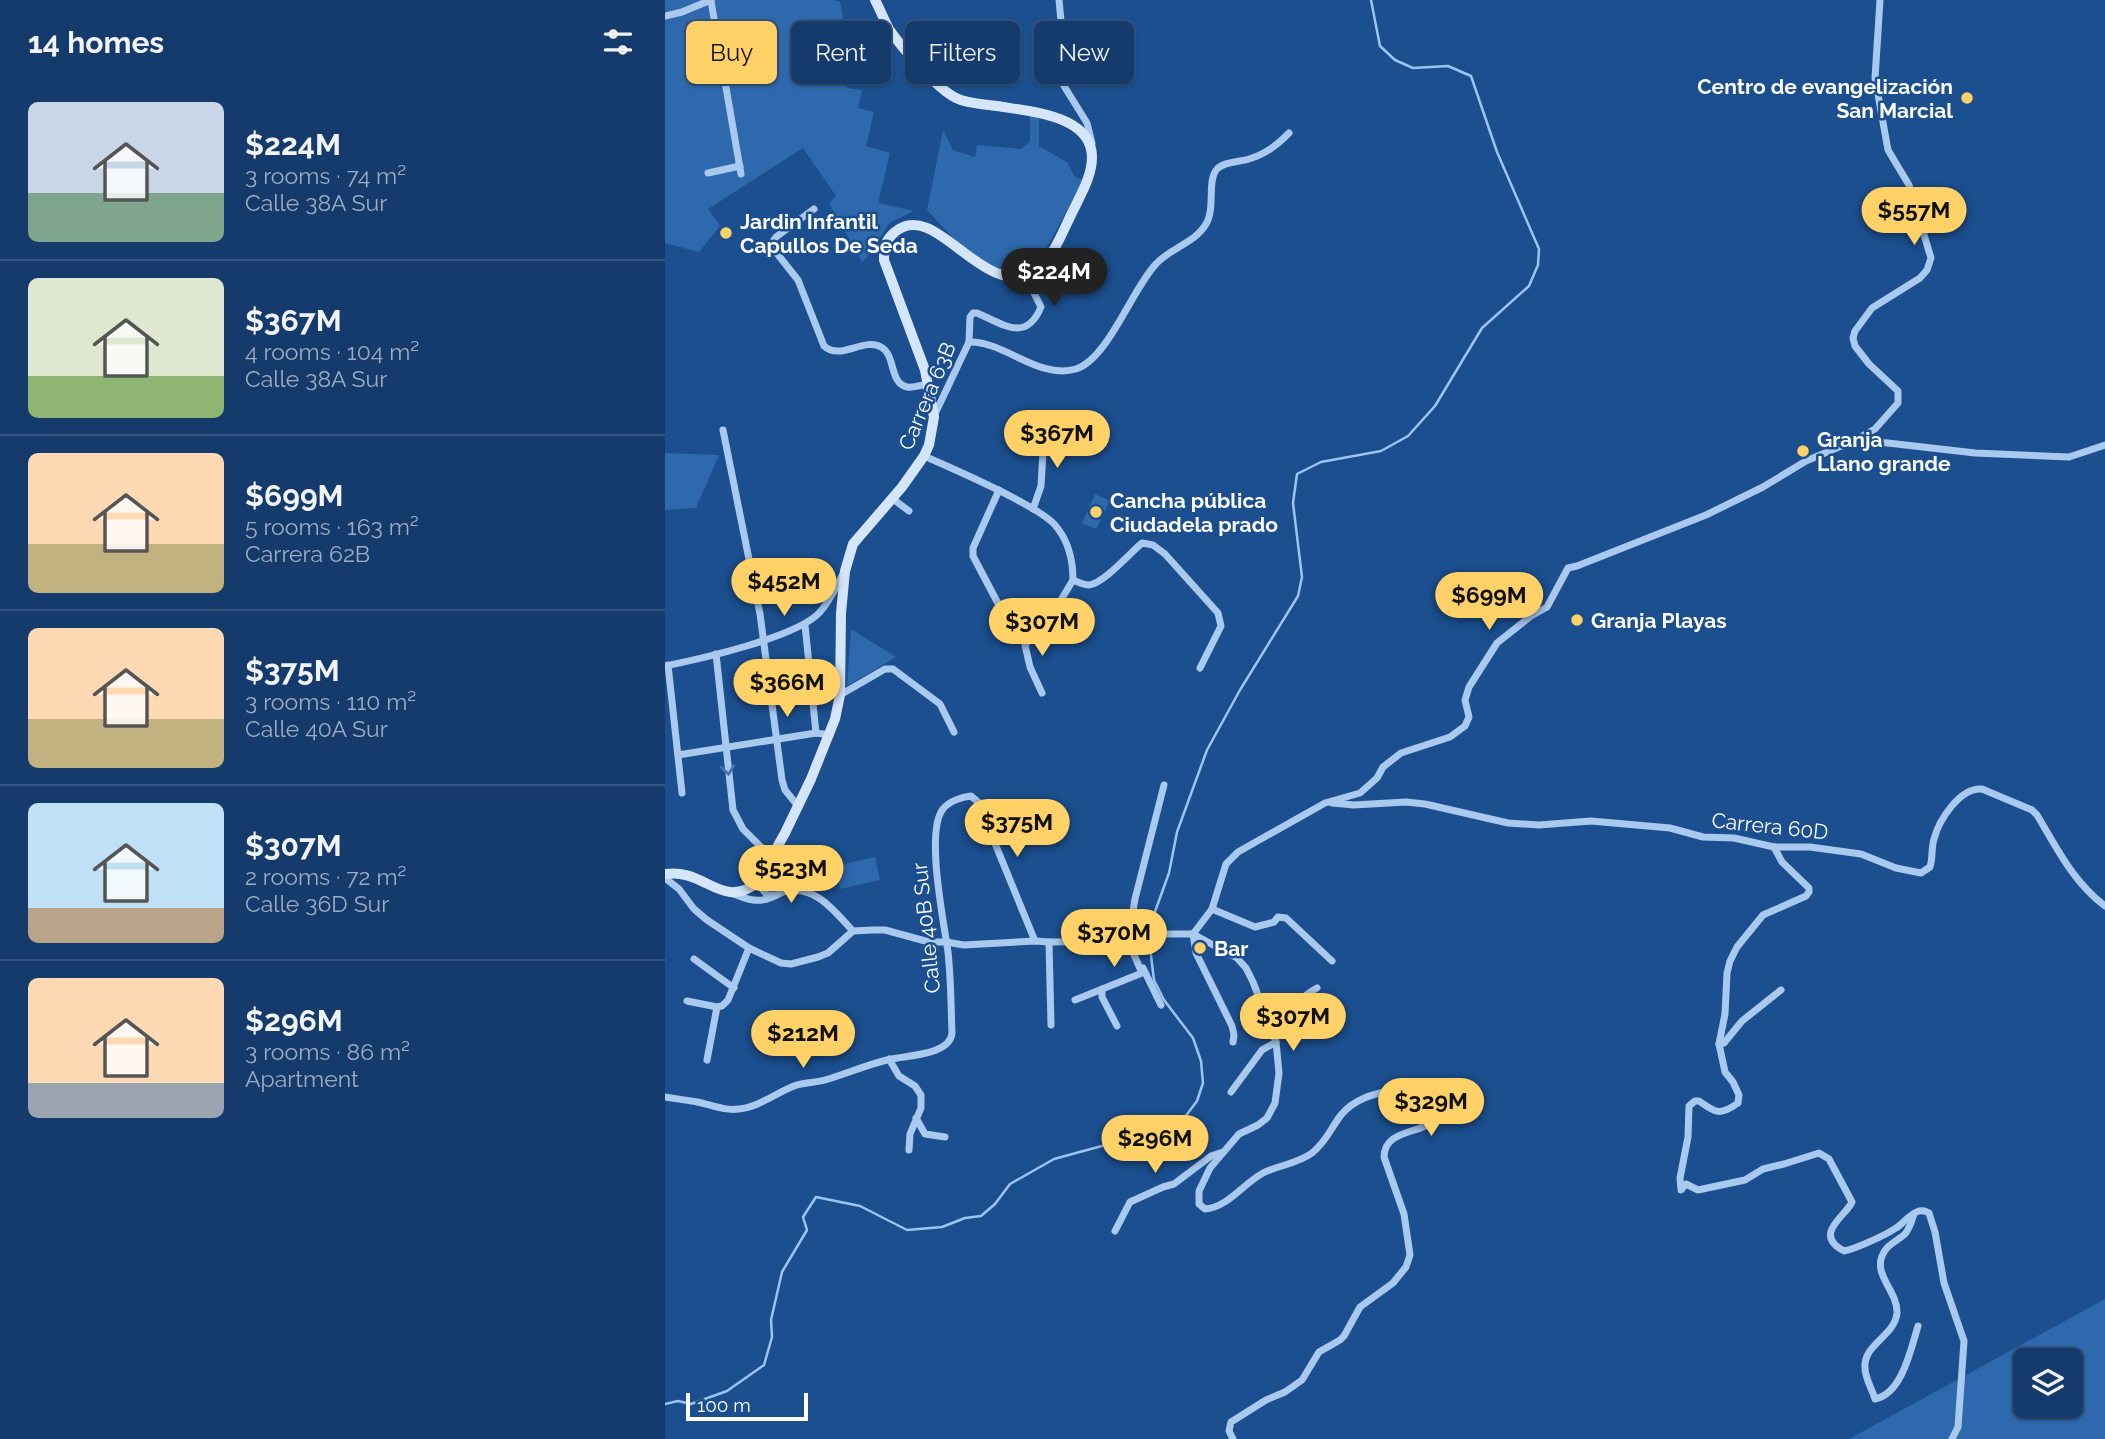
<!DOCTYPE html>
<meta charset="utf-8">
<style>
body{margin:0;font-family:Raleway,sans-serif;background:#214673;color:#f1f3f6;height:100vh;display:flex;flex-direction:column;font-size:26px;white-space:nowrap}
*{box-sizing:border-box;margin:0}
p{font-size:23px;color:#9dadc1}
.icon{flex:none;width:38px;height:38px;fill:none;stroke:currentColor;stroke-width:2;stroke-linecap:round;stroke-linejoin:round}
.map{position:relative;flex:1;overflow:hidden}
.details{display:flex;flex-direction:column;background:#143b6b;width:665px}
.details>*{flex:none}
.guide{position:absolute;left:21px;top:21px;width:665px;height:63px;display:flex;gap:14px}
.buttons{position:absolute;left:1348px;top:1348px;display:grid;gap:14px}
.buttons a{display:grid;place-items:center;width:70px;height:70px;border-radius:10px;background:#143b6b;box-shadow:0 2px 5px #0004,0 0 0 2px #33557e;font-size:35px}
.scale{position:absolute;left:21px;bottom:18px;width:122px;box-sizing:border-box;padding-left:7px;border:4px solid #fff;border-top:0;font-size:19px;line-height:24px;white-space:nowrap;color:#fff;-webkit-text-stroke:5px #1b4f8f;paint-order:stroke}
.price{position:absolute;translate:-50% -60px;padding:0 16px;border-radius:24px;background:#ffd166;color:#111;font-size:23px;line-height:46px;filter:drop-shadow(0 2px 4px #0008)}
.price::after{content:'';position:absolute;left:50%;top:42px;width:21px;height:16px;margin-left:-10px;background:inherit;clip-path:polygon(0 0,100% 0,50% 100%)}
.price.current{background:#222;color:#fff}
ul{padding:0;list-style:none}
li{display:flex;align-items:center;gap:21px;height:175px;padding:0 28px}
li+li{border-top:2px solid #33557e}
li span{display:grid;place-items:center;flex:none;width:196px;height:140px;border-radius:10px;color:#555}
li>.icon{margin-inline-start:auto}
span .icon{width:84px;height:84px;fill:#fffc;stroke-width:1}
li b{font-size:30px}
h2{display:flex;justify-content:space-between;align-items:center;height:84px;padding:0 28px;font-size:30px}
.tag{padding:0 24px;border-radius:10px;background:#143b6b;box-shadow:0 2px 5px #0004,0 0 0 2px #33557e;font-size:24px;line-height:63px}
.tag.current{background:#ffd166;color:#111}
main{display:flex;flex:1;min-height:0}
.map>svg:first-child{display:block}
.green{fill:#2e69ad;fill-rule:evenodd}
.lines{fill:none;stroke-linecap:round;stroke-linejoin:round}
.stream{stroke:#9cc4f0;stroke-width:2.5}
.minor{stroke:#a9c9ee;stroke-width:7}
.secondary{stroke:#d6e6fa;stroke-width:10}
.oneway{stroke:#4674ac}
.poi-dot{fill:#ffd166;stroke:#1b4f8f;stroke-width:2.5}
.labels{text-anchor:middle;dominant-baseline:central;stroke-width:5;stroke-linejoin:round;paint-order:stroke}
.poi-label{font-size:21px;font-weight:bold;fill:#fff;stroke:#1b4f8f;text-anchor:start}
.street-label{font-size:21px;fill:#fff;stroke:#1b4f8f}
</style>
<main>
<section class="details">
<h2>14 homes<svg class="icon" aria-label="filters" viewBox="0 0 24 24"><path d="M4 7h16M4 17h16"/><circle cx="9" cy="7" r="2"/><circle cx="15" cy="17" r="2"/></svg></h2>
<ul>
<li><span style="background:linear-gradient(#c9d6e8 65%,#7fa58c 0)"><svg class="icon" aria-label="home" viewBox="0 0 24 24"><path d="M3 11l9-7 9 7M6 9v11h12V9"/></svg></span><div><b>$224M</b><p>3 rooms · 74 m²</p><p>Calle 38A Sur</p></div></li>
<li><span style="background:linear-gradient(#dfe7d0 70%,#8fb573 0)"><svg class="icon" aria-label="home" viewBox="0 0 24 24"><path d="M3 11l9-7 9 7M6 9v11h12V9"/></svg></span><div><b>$367M</b><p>4 rooms · 104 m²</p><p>Calle 38A Sur</p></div></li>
<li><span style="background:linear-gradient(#ffd9b3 65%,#c2b280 0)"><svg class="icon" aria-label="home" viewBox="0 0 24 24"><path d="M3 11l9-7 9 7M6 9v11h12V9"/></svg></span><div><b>$699M</b><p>5 rooms · 163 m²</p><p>Carrera 62B</p></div></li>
<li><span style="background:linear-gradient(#ffd9b3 65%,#c2b280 0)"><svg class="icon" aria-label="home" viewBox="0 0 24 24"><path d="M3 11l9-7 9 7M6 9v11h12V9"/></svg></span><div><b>$375M</b><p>3 rooms · 110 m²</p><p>Calle 40A Sur</p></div></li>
<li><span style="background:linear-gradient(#bfe0f5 75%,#b9a48a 0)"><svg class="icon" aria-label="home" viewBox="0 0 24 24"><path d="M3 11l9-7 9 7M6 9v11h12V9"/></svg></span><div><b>$307M</b><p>2 rooms · 72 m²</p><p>Calle 36D Sur</p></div></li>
<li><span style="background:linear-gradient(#ffd9b3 75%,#9aa5b1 0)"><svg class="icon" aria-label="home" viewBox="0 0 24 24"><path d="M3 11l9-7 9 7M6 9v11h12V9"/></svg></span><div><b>$296M</b><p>3 rooms · 86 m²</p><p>Apartment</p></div></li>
</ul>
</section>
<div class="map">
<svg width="1440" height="1439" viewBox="0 0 1440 1439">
<rect width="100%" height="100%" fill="#1b4f8f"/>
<g class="green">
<path d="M0 0H169L175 2 179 21 174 43 186 48 182 88 197 90 193 108 209 112 201 146 225 153 213 203 249 211 224 223 205 255 197 262 164 203 171 196 138 148 43 209 55 226 34 252 0 243Z"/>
<path d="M365 116 374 117V146L402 162 410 177 419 180 373 263 351 273 323 266 293 243 262 210 278 130 288 150 310 157 312 145 356 149 365 142Z"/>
<path d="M0 453 54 455 31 508 0 510Z"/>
<path d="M430 494 445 501 431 529 417 523Z"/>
<path d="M186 629 231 657 182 686Z"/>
<path d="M210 857 215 880 175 889 170 866Z"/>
<path d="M1440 1299V1439H1184ZM1360 1360H1405V1405H1360Z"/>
</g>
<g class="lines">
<path class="stream" d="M0 1404 13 1401 26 1404 62 1391 99 1365 107 1337 106 1320 117 1272 142 1230 138 1217 151 1197 195 1206 242 1230 277 1227 300 1218 316 1216 330 1204 345 1184 389 1159 514 1125 532 1101 538 1083 536 1061 528 1038 499 1000 489 980 483 931 504 873 512 832 542 750 575 690 633 596 637 577 628 503 632 474 656 462 716 451 743 436 770 406 817 328 864 286 873 265 874 249 832 152 806 76 783 66 748 68 730 60 715 46 706 0"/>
<g class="minor">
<path d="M394 0 396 21 391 73 422 123 427 143"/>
<path d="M46 1 76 174"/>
<path d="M0 16 17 12 46 0"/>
<path d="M43 173 75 166"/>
<path d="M149 209 111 237 107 243 110 251 133 280 159 346C175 361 199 337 216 347 231 355 224 383 242 387 248 388 257 385 263 384"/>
<path d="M304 342C340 341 373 380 411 369 443 359 467 289 491 264 505 248 530 243 541 224 551 208 541 179 553 168 561 161 575 162 584 159 601 154 612 145 624 133"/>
<path d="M269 416 304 342 305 317 308 313H312C338 324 361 343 376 307L366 287 365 274"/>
<path d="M58 430 95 614 117 780 120 790 133 806"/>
<path d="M1188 441 1223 443 1310 453 1404 457 1440 445"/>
<path d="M259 456C293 471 326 485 358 503 368 509 382 516 390 525 403 540 408 560 408 580"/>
<path d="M334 490 308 548V556L337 611"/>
<path d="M228 499 244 511"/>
<path d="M368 509 376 486 379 435"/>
<path d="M408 580C413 582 419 585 424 585 439 583 465 553 477 543L488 545 500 554 553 613 556 626 535 668"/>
<path d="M140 625 151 733"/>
<path d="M51 654 68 810 78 829 106 857"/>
<path d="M3 665 17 793"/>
<path d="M0 666C35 659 133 637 155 612 165 601 171 587 178 574"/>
<path d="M377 693 365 667 360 645 393 605 408 580"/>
<path d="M175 695 220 669H228L275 704 289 732"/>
<path d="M13 755 151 733 165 735"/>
<path d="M667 803 689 805 741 802 760 804 843 823 874 825 926 821 1005 828 1038 837 1069 838 1109 847H1145L1196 854 1231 868 1256 873 1265 867C1268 858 1266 849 1269 839 1274 820 1295 787 1317 789L1367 810 1372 815C1392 848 1408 882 1440 906"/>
<path d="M1109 847 1117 862 1144 888V892L1141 896 1098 915 1072 947 1065 961 1062 973 1060 1014 1054 1044 1060 1072 1068 1082 1074 1095 1073 1103C1055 1116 1051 1113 1034 1101H1030L1024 1106 1023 1137 1015 1178 1016 1190 1021 1184 1033 1190 1080 1180 1098 1169 1119 1164 1154 1153 1164 1159 1187 1202C1181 1216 1147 1234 1179 1251 1190 1249 1221 1235 1231 1228 1239 1223 1244 1214 1254 1211 1260 1210 1259 1211 1264 1213L1270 1232 1279 1283 1299 1341 1293 1427 1287 1439"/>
<path d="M0 878 14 889 29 909 42 920 84 948 116 963 126 964 153 957 163 953 188 931 207 930H220L264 942H281L299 945 370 941 384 942 463 941 497 934H528L572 958 581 968 588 982 611 1042 614 1073 610 1103 602 1118 593 1125 574 1134 545 1168 534 1191V1204L540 1209C562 1208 579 1183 598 1173 614 1165 632 1164 647 1153 661 1142 666 1128 676 1115 689 1099 708 1094 728 1090 738 1087 748 1084 759 1089 767 1092 775 1099 774 1109 772 1137 719 1124 719 1157L739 1214 745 1255 741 1267 728 1283 695 1307 679 1336 675 1340 654 1352 637 1380 620 1392 601 1400 566 1422 564 1431 568 1439"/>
<path d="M92 883 102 895H110"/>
<path d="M69 894C81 899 92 903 105 898 110 896 115 893 121 891 151 885 170 912 188 931"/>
<path d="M547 909 590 927 609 922 613 917 621 918 667 961"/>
<path d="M528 934 547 909 561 864 573 852 660 803 695 793 712 778 718 767 736 753 785 737 800 726 804 717 800 700 804 687 832 643 866 616 882 607 903 568 912 566 1041 515 1098 487 1141 461 1188 441 1210 429 1233 403V391L1204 364 1190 346 1188 338 1190 331 1207 308 1255 278 1262 270 1266 258 1244 185 1223 150 1210 78 1215 0"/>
<path d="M528 934 531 953 567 1026 569 1035 568 1042"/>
<path d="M384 942 386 1025"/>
<path d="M29 959 69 988"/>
<path d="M478 968 496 1005"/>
<path d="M437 989V997L452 1026"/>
<path d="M410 1000 477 973 463 941 470 899 499 785"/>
<path d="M22 1001 52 1007"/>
<path d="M607 1033C621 1015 632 999 652 988"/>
<path d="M1054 1044 1059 1043 1077 1021 1116 990"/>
<path d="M224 1059 234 1076 250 1086 256 1095V1108L245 1134 244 1150"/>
<path d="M42 1060 52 1007 57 1006 63 1000 84 948"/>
<path d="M566 1092 597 1050 611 1042"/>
<path d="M0 1097C11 1099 22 1100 32 1102 47 1105 59 1111 74 1109 94 1107 111 1093 129 1086 138 1082 150 1083 160 1080 181 1074 201 1065 222 1060 240 1055 285 1056 287 1033 286 1006 286 979 283 952 279 923 260 831 278 809 284 801 297 797 306 796L313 802 370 941"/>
<path d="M251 1118 260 1134 280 1137"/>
<path d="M1249 1214C1247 1220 1245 1228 1240 1234 1231 1242 1222 1244 1217 1256 1209 1276 1233 1292 1232 1313 1230 1336 1198 1344 1200 1368 1200 1378 1207 1389 1210 1399 1237 1394 1246 1349 1253 1326"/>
<path d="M450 1231 465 1202 498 1187 509 1184 546 1156 558 1152"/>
</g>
<path class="secondary" d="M0 874C40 868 56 910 92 883L120 833 146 779 170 719 175 695 176 613 180 571 188 544 237 487 259 456 264 445 269 417 260 370 219 260C219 248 220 240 230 232 271 197 319 304 371 270 389 259 400 225 410 207 416 194 424 181 426 167 436 116 368 112 332 106 319 104 303 104 291 98 271 88 237 48 224 29 219 20 215 9 210 0"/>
</g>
<defs><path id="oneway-chevron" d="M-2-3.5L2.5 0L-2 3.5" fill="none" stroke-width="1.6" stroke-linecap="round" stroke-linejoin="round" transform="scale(1.75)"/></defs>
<use class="oneway" href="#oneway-chevron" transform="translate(63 770) rotate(82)"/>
<g class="poi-dot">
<circle cx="1302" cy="98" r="7"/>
<circle cx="61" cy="233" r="7"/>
<circle cx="1138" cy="451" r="7"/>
<circle cx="431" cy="512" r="7"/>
<circle cx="912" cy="620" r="7"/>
<circle cx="535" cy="948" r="7"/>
</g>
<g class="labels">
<g class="poi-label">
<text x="1288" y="86" text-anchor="end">Centro de evangelización<tspan x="1288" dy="24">San Marcial</tspan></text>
<text x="75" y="221">Jardin Infantil<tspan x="75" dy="24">Capullos De Seda</tspan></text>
<text x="1152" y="439">Granja<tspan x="1152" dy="24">Llano grande</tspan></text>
<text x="445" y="500">Cancha pública<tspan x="445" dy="24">Ciudadela prado</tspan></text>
<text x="926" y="620">Granja Playas</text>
<text x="549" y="948">Bar</text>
</g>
<g class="street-label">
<text transform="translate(262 396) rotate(-67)">Carrera 63B</text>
<text transform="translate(1105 826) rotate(6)">Carrera 60D</text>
<text transform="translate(261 928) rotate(-96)">Calle 40B Sur</text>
</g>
</g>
</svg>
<div class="buttons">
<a><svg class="icon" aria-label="layers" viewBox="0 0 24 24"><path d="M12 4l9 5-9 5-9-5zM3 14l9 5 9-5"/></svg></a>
</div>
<div class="scale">100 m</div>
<b class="price" style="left:1249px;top:247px">$557M</b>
<b class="price current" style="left:389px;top:308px">$224M</b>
<b class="price" style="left:392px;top:470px">$367M</b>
<b class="price" style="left:119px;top:618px">$452M</b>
<b class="price" style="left:824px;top:632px">$699M</b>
<b class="price" style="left:377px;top:658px">$307M</b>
<b class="price" style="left:122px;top:719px">$366M</b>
<b class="price" style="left:352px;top:859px">$375M</b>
<b class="price" style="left:126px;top:905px">$523M</b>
<b class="price" style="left:449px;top:969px">$370M</b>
<b class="price" style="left:628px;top:1053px">$307M</b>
<b class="price" style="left:138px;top:1070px">$212M</b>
<b class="price" style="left:766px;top:1138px">$329M</b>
<b class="price" style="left:490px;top:1175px">$296M</b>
<div class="guide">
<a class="tag current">Buy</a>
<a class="tag">Rent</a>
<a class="tag">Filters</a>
<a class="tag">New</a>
</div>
</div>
</main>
